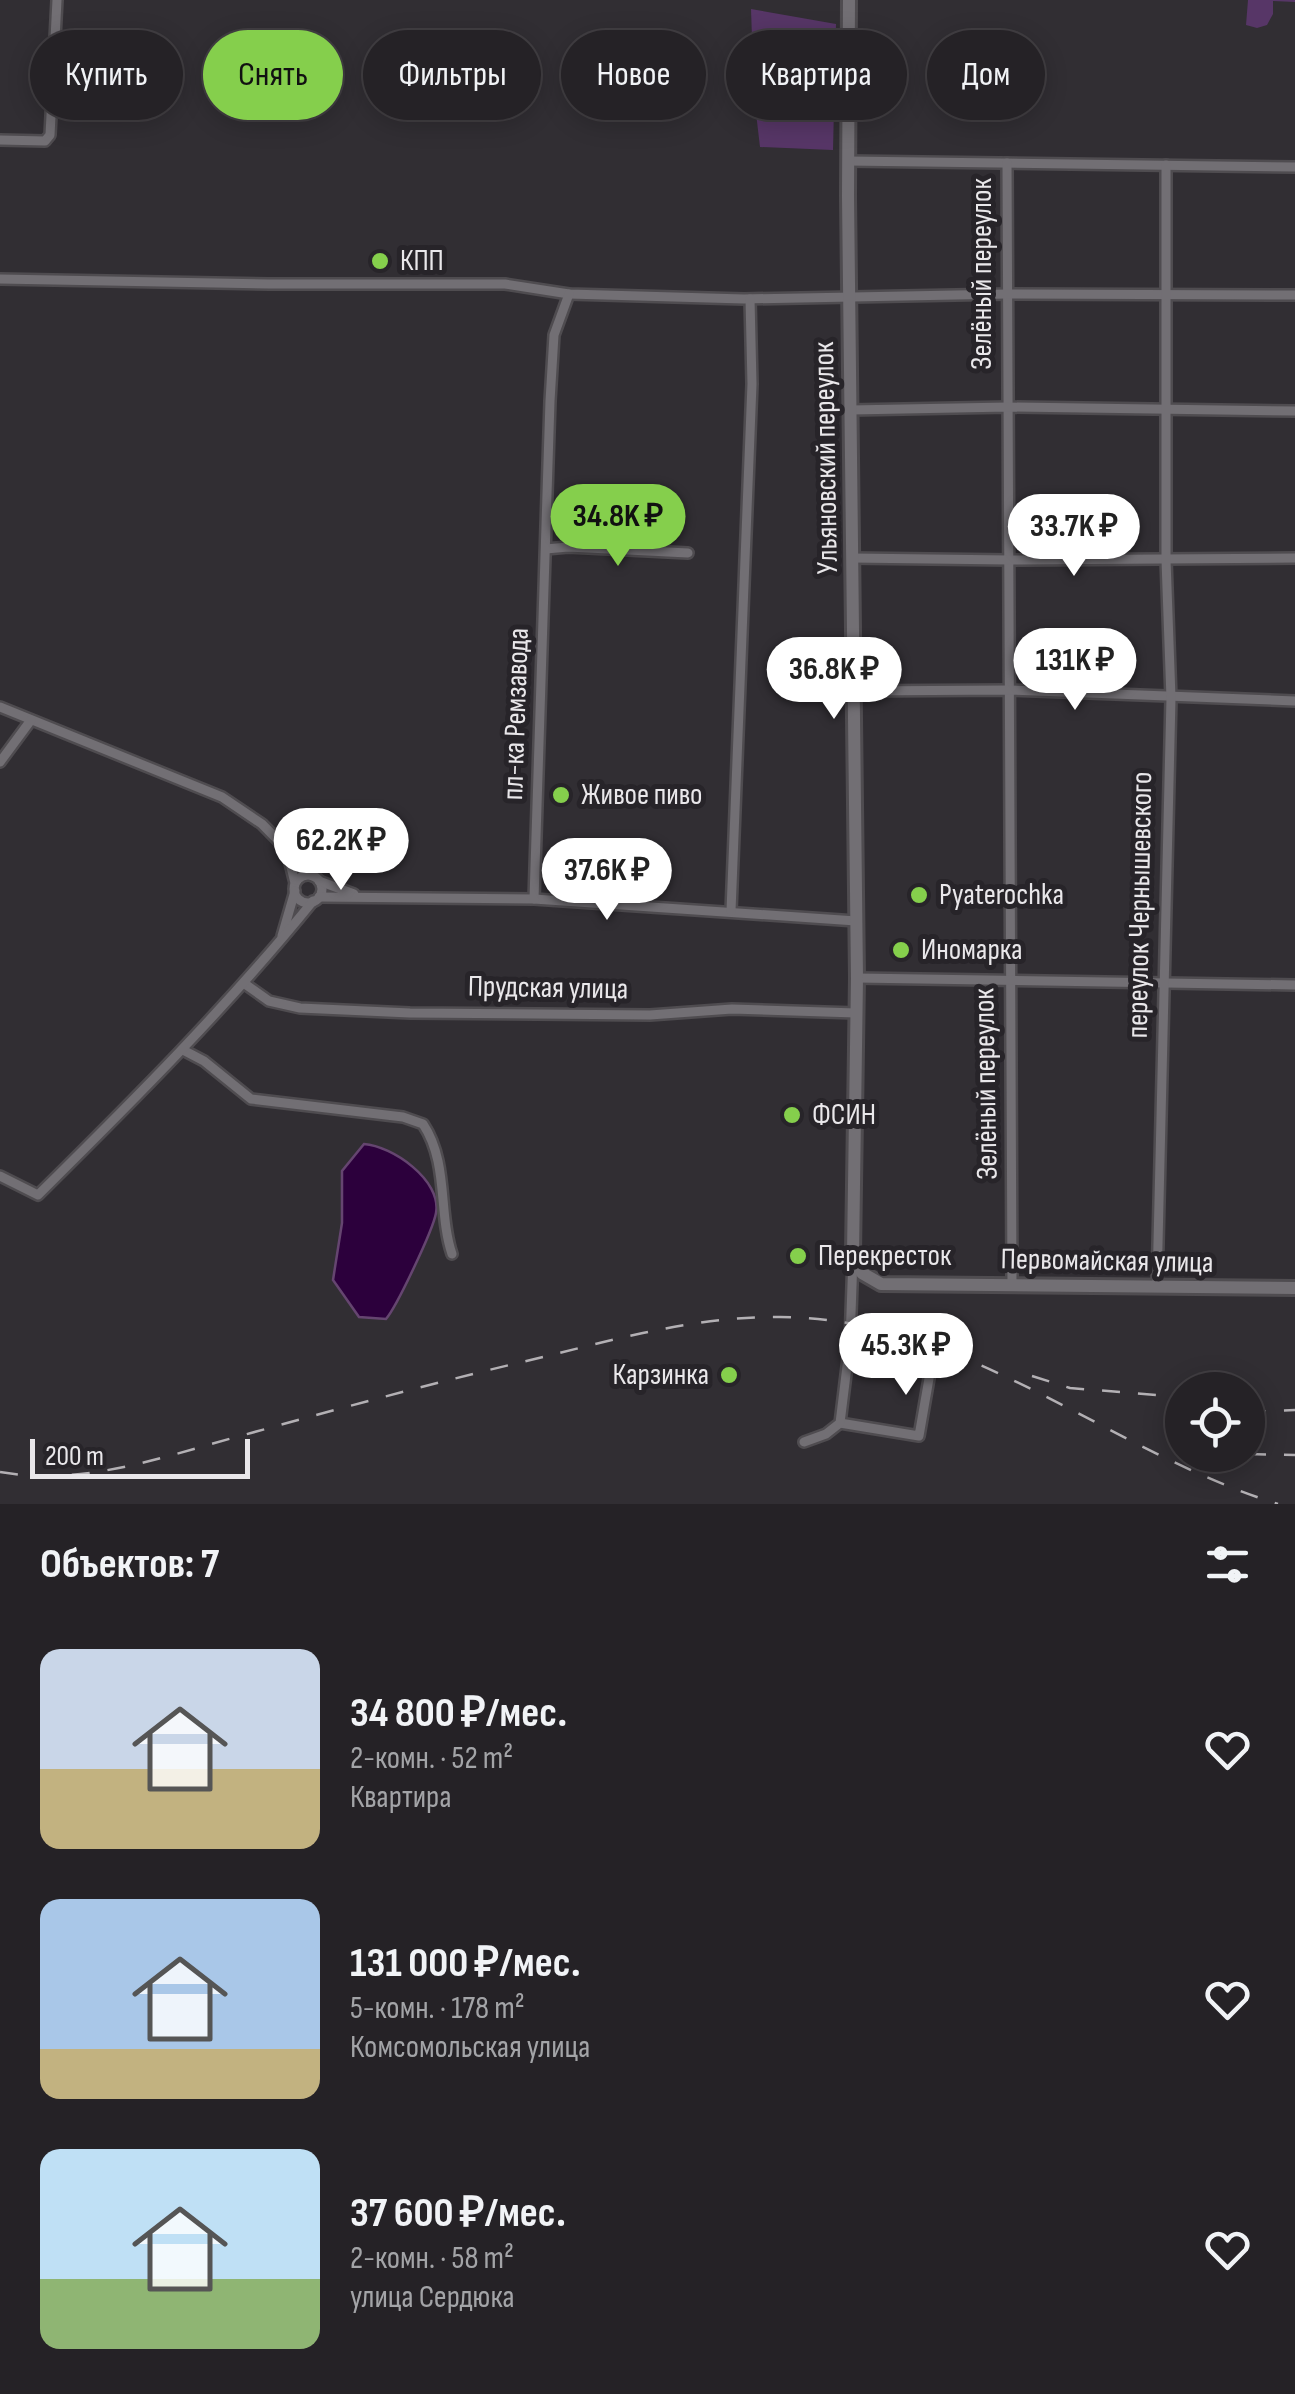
<!DOCTYPE html>
<html lang="ru">
<meta charset="utf-8">
<style>
body{margin:0;font-family:"Sofia Sans Condensed",sans-serif;background:#312f32;color:#f1f3f6;height:100vh;display:flex;flex-direction:column;font-size:38px;white-space:nowrap}
*{box-sizing:border-box;margin:0}
p{font-size:32px;color:#a3a4a7}
.icon{flex:none;width:55px;height:55px;fill:none;stroke:currentColor;stroke-width:2;stroke-linecap:round;stroke-linejoin:round}
.map{position:relative;height:1504px;overflow:hidden}
.side{display:flex;flex-direction:column;background:#252226;flex:1}
.side>*{flex:none}
.hud{position:absolute;left:30px;top:30px;width:1235px;height:90px;display:flex;gap:20px}
.fabs{position:absolute;left:1165px;top:1372px;display:grid;gap:20px}
.fabs a{display:grid;place-items:center;width:100px;height:100px;border-radius:50%;background:#252226;box-shadow:0 5px 25px #0003,0 0 0 2px #423f43;font-size:50px}
.scale{position:absolute;left:30px;bottom:25px;width:220px;box-sizing:border-box;padding-left:10px;border:5px solid #e9e7ea;border-top:0;font-size:28px;line-height:35px;white-space:nowrap;color:#e9e7ea;-webkit-text-stroke:8px #272429;paint-order:stroke}
.price{position:absolute;translate:-50% -85px;padding:0 22px;border-radius:35px;background:#fff;color:#222;font-size:32px;line-height:65px;filter:drop-shadow(0 2px 5px #0008)}
.price::after{content:'';position:absolute;left:50%;top:60px;width:30px;height:22px;margin-left:-15px;background:inherit;clip-path:polygon(0 0,100% 0,50% 100%)}
.price.active{background:#85cf4c;color:#111}
ul{padding:0;list-style:none}
li{display:flex;align-items:center;gap:30px;height:250px;padding:0 40px}
li span{display:grid;place-items:center;flex:none;width:280px;height:200px;border-radius:20px;color:#555}
li>.icon{margin-inline-start:auto}
span .icon{width:120px;height:120px;fill:#fffc;stroke-width:1}
li b{font-size:42px}
h2{display:flex;justify-content:space-between;align-items:center;height:120px;padding:0 40px;font-size:42px}
.tag{padding:0 35px;border-radius:45px;background:#252226;box-shadow:0 5px 25px #0003,0 0 0 2px #423f43;font-size:35px;line-height:90px}
.tag.active{background:#85cf4c;color:#111}
.map>svg:first-child{display:block}
.green{fill:#573667}
.water{fill:#2c003c;stroke:#654570;stroke-width:2.5}
.lines{fill:none;stroke-linecap:round;stroke-linejoin:round}
.street-casing{stroke:#4f4c50;stroke-width:14}
.secondary-casing{stroke:#4f4c50;stroke-width:18}
.street{stroke:#726f74;stroke-width:9}
.secondary{stroke:#726f74;stroke-width:12}
.rail{stroke:#b3b0b4;stroke-width:2.5;stroke-dasharray:18 18;stroke-linecap:butt}
.poi-dot{fill:#85cf4c;stroke:#272429;stroke-width:4}
.labels{text-anchor:middle;dominant-baseline:central;stroke-width:10;stroke-linejoin:round;paint-order:stroke}
.poi-label{font-size:30px;fill:#e9e7ea;stroke:#272429;text-anchor:start}
.street-label{font-size:30px;fill:#e9e7ea;stroke:#272429}
</style>
<div class="map">
<svg width="1295" height="1504" viewBox="0 0 1295 1504">
<rect width="100%" height="100%" fill="#312e33"/>
<g class="green">
<path d="M1248 0H1295V2L1273 1V14L1267 25 1257 28 1246 25Z"/>
<path d="M751 9 836 24 833 150 760 147 754 96Z"/>
</g>
<path class="water" d="M364 1144C392 1146 442 1180 436 1213 433 1230 397 1306 386 1319L359 1317 333 1280 342 1223V1171Z"/>
<g class="lines">
<g class="street-casing">
<g id="street">
<path d="M0 140 45 141 50 135 57 0"/>
<path d="M848 161 1295 167"/>
<path d="M1007 163 1012 1285"/>
<path d="M0 279 269 284H505L569 294 744 299 1007 294 1295 295"/>
<path d="M851 410 1008 407 1295 411"/>
<path d="M546 549 568 547 688 553"/>
<path d="M852 558 1009 560 1295 558"/>
<path d="M855 691 1009 690 1295 701"/>
<path d="M0 707 222 797 262 824 313 876"/>
<path d="M0 762 31 720"/>
<path d="M287 851 295 883"/>
<circle cx="308" cy="889" r="14"/>
<path d="M319 881 354 894"/>
<path d="M319 897 534 899 856 921"/>
<path d="M534 899 550 401 554 335 569 294"/>
<path d="M731 911 752 384 750 299"/>
<path d="M282 936 295 891"/>
<path d="M857 978 1295 985"/>
<path d="M245 984 269 1001 300 1008 410 1013 650 1015 732 1009 856 1013"/>
<path d="M183 1050 204 1061 251 1099 403 1117 423 1124C449 1163 438 1213 452 1254"/>
<path d="M0 1176 38 1195C134 1100 228 1006 313 901"/>
<path d="M1157 1286 1171 698 1166 560V165"/>
<path d="M840 1423 919 1436 931 1367 914 1358 850 1342"/>
<path d="M804 1442 826 1434 840 1423 850 1342 853 1257"/>
</g>
</g>
<g class="secondary-casing">
<path id="secondary" d="M849 0 848 196 857 978 853 1254 862 1273 881 1284 1295 1288"/>
</g>
<use href="#street" class="street"/>
<use href="#secondary" class="secondary"/>
<g class="rail">
<path d="M1032 1376 1070 1388 1182 1397"/>
<path d="M1248 1412 1295 1410"/>
<path d="M1248 1454 1295 1455"/>
<path d="M0 1472C87 1487 167 1455 251 1433 348 1406 445 1380 543 1357 620 1338 700 1316 780 1317 967 1318 1107 1451 1278 1504"/>
</g>
</g>
<g class="poi-dot">
<circle cx="380" cy="261" r="10"/>
<circle cx="561" cy="795" r="10"/>
<circle cx="919" cy="895" r="10"/>
<circle cx="901" cy="950" r="10"/>
<circle cx="792" cy="1115" r="10"/>
<circle cx="798" cy="1256" r="10"/>
<circle cx="729" cy="1375" r="10"/>
</g>
<g class="labels">
<g class="poi-label">
<text x="400" y="261">КПП</text>
<text x="581" y="795">Живое пиво</text>
<text x="939" y="895">Pyaterochka</text>
<text x="921" y="950">Иномарка</text>
<text x="812" y="1115">ФСИН</text>
<text x="818" y="1256">Перекресток</text>
<text x="709" y="1375" text-anchor="end">Карзинка</text>
</g>
<g class="street-label">
<text transform="translate(982 274) rotate(-90)">Зелёный переулок</text>
<text transform="translate(826 458) rotate(-91)">Ульяновский переулок</text>
<text transform="translate(516 714) rotate(-88)">пл-ка Ремзавода</text>
<text transform="translate(1140 905) rotate(-89)">переулок Чернышевского</text>
<text transform="translate(548 988) rotate(1)">Прудская улица</text>
<text transform="translate(986 1084) rotate(-91)">Зелёный переулок</text>
<text transform="translate(1107 1261) rotate(1)">Первомайская улица</text>
</g>
</g>
</svg>
<div class="fabs">
<a><svg class="icon" aria-label="locate" viewBox="0 0 24 24"><circle cx="12" cy="12" r="6"/><path d="M12 2v4M12 18v4M2 12h4M18 12h4"/></svg></a>
</div>
<div class="scale">200 m</div>
<b class="price active" style="left:618px;top:569px">34.8K ₽</b>
<b class="price" style="left:1074px;top:579px">33.7K ₽</b>
<b class="price" style="left:1075px;top:713px">131K ₽</b>
<b class="price" style="left:834px;top:722px">36.8K ₽</b>
<b class="price" style="left:341px;top:893px">62.2K ₽</b>
<b class="price" style="left:607px;top:923px">37.6K ₽</b>
<b class="price" style="left:906px;top:1398px">45.3K ₽</b>
<div class="hud">
<a class="tag">Купить</a>
<a class="tag active">Снять</a>
<a class="tag">Фильтры</a>
<a class="tag">Новое</a>
<a class="tag">Квартира</a>
<a class="tag">Дом</a>
</div>
</div>
<section class="side">
<h2>Объектов: 7<svg class="icon" aria-label="filters" viewBox="0 0 24 24"><path d="M4 7h16M4 17h16"/><circle cx="9" cy="7" r="2"/><circle cx="15" cy="17" r="2"/></svg></h2>
<ul>
<li><span style="background:linear-gradient(#c9d6e8 60%,#c2b280 0)"><svg class="icon" aria-label="home" viewBox="0 0 24 24"><path d="M3 11l9-7 9 7M6 9v11h12V9"/></svg></span><div><b>34 800 ₽/мес.</b><p>2-комн. · 52 m²</p><p>Квартира</p></div><svg class="icon" aria-label="heart" viewBox="0 0 24 24"><path d="M12 20l-8-8c-3-5 5-10 8-4 3-6 11-1 8 4z"/></svg></li>
<li><span style="background:linear-gradient(#a9c7e8 75%,#c2b280 0)"><svg class="icon" aria-label="home" viewBox="0 0 24 24"><path d="M3 11l9-7 9 7M6 9v11h12V9"/></svg></span><div><b>131 000 ₽/мес.</b><p>5-комн. · 178 m²</p><p>Комсомольская улица</p></div><svg class="icon" aria-label="heart" viewBox="0 0 24 24"><path d="M12 20l-8-8c-3-5 5-10 8-4 3-6 11-1 8 4z"/></svg></li>
<li><span style="background:linear-gradient(#bfe0f5 65%,#8fb573 0)"><svg class="icon" aria-label="home" viewBox="0 0 24 24"><path d="M3 11l9-7 9 7M6 9v11h12V9"/></svg></span><div><b>37 600 ₽/мес.</b><p>2-комн. · 58 m²</p><p>улица Сердюка</p></div><svg class="icon" aria-label="heart" viewBox="0 0 24 24"><path d="M12 20l-8-8c-3-5 5-10 8-4 3-6 11-1 8 4z"/></svg></li>
</ul>
</section>
